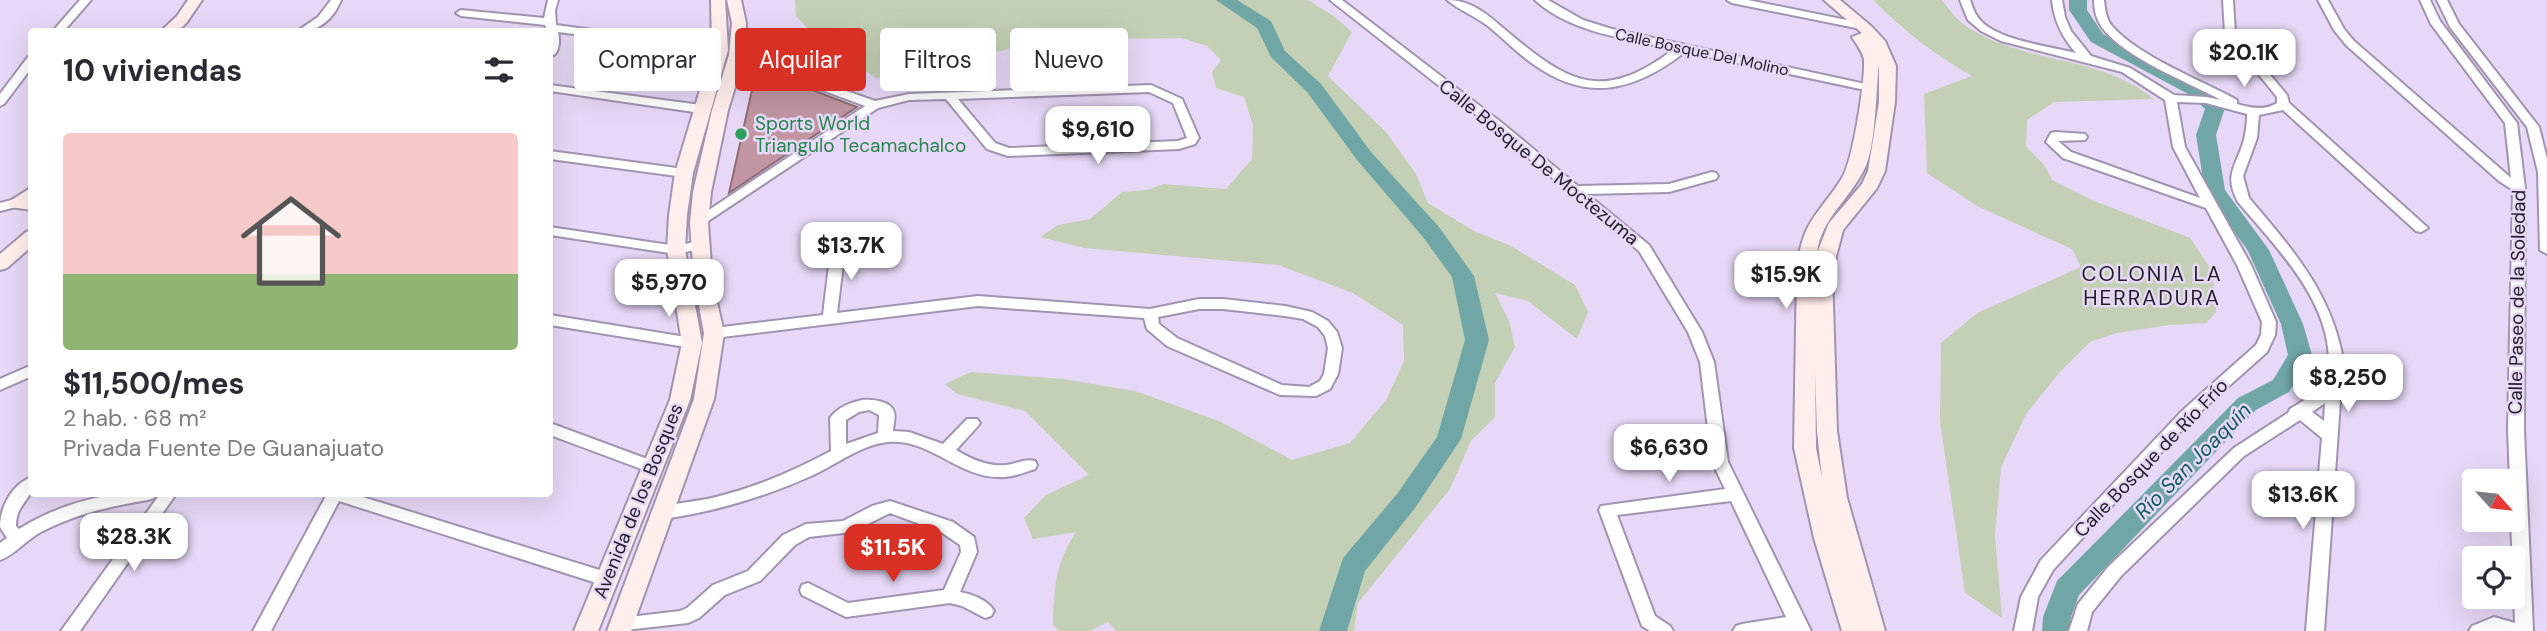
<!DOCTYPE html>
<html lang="es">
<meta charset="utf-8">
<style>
body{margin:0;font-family:"DM Sans",sans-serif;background:#f2f2f3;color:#2b2b33;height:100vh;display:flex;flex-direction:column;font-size:26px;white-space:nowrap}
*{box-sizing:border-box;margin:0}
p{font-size:23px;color:#7c7c81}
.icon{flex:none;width:38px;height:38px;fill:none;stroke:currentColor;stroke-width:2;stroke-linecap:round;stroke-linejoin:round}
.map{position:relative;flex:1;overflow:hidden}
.panel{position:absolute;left:28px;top:28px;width:525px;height:469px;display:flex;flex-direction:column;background:#fff;border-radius:7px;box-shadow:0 7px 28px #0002}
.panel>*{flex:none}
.hud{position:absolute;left:574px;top:28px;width:665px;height:63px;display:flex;gap:14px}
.needle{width:46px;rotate:117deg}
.controls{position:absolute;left:2462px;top:469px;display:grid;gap:14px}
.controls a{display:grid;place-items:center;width:63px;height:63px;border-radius:7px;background:#fff;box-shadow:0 7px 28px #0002;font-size:35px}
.price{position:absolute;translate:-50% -60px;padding:0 16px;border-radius:14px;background:#fff;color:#222;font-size:23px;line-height:46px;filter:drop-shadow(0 2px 4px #0008)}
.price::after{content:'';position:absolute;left:50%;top:42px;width:21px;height:16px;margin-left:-10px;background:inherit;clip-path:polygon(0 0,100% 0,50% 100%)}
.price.active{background:#d93025;color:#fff}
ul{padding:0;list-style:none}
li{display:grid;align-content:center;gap:14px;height:371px;padding:0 35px}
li+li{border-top:2px solid #e1e1e2}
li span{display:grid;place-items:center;height:217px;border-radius:7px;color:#555}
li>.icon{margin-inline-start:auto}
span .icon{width:126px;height:126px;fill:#fffc;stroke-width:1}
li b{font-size:30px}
h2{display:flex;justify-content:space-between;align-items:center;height:84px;padding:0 35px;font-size:30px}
.chip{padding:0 24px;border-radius:7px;background:#fff;box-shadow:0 7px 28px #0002;font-size:24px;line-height:63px}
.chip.active{background:#d93025;color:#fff}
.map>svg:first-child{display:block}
.green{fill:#c3d0b5}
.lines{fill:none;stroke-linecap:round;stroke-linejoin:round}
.river{fill:#71a6a7;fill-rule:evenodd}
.building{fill:#c195a2;stroke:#8e6d76;stroke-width:2}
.street-casing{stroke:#a194b0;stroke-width:4}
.secondary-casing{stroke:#a194b0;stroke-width:4}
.street{fill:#fff;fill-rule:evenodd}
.secondary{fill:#ffeeec;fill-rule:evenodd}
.leisure-dot{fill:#2e9e5b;stroke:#e6d8f6;stroke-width:2.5}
.labels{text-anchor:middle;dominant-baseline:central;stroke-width:5;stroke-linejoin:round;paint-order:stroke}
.far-street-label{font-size:16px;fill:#221d27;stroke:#e6d8f6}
.leisure-label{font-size:19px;fill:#27864d;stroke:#e6d8f6;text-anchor:start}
.street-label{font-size:19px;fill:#221d27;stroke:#e6d8f6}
.neighbourhood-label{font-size:21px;letter-spacing:2px;fill:#221d27;stroke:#e6d8f6}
.water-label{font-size:21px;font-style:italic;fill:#115c5e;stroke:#e6d8f6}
</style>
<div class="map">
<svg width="2547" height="631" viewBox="0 0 2547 631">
<rect width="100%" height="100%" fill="#e6d8f6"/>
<g class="green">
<path d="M795 0H1308L1335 17 1352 32 1328 76 1386 132 1416 174 1428 203 1474 231 1511 246 1575 285 1588 312 1577 339 1528 301 1495 293 1509 321 1515 347 1495 383V417L1471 441 1450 489 1358 603 1354 631H1116L1108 622 1090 631H1059L1053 625C1054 586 1055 565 1076 532L1033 539 1024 518 1046 495 1089 475 1025 411 957 394 945 384 971 372 1063 379 1135 391 1219 421 1292 460 1350 443 1386 400 1404 361 1403 325 1353 293 1278 265 1084 248 1040 237 1058 225 1090 219 1122 192 1147 190 1163 184 1226 189 1252 159 1253 125 1244 97 1216 88 1212 72 1221 60 1207 46 1181 38 1042 40 907 76 876 78 816 38 796 16Z"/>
<path d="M1873 0H1942C1948 8 1955 18 1963 24 2020 65 2098 53 2154 99L2054 102 2027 120 2026 146 2045 166 2052 180 2092 200 2190 238 2212 271 2216 312 2206 323 2169 325 2117 333 2090 342 2059 373 2026 414 2001 468 1995 535 2002 618 1965 593 1940 421 1941 343 1977 313 2081 267 2072 249 1979 207 1927 173 1924 94 1972 76C1935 55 1903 30 1873 0Z"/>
</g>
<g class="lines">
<g class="river">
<path d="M1216 0H1237L1271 21 1285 51 1321 84 1371 152 1439 227 1474 276 1489 340 1461 439 1415 508 1365 571 1347 631H1319L1343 558 1397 494 1437 437 1465 340 1452 277 1423 237 1357 160 1307 92 1271 57 1257 28Z"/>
<path d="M2069 0H2087V10L2103 34 2204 87 2225 108 2216 135 2225 190 2269 250 2303 324 2312 355 2289 392 2256 410 2079 595 2071 617 2070 631H2042L2043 617 2057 581 2238 398 2273 380 2288 355 2281 324 2248 251 2205 191 2196 135 2205 109 2190 95 2091 42 2069 10Z"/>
</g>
</g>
<path class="building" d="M757 69 857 107 729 193 754 81Z"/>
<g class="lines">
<g class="street-casing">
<g id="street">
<path d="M80 0H91L63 32H52Z"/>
<path d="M331 0H341C333 20 318 32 296 32L318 17Z"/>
<path d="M548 0H558L555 10 556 25 720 47 726 50 720 53 558 32C560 41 560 54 550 57V32H547L545 25 461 16 456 13 461 10 544 18Z"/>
<path d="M1330 0H1342L1502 123 1578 186 1669 184 1712 172 1716 173 1718 176 1716 179 1669 192 1587 194 1649 245 1702 332 1714 362 1728 462 1811 631H1733L1736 626 1742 624 1786 617 1731 501 1617 515 1655 616 1670 626 1673 631H1650L1642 626 1599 510 1601 506 1725 489 1712 462 1700 362 1688 332 1639 251 1494 129Z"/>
<path d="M1447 0C1470 0 1486 13 1503 28 1567 82 1600 105 1674 49 1628 39 1571 33 1535 0H1548L1583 20 1612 29 1870 85 1876 88 1870 91 1685 52C1636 90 1588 104 1533 64 1517 53 1503 38 1488 26 1475 16 1459 10 1447 0Z"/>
<path d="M1727 0H1748L1866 24 1871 27 1866 30 1732 3Z"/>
<path d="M1960 0H1970C1972 5 1974 12 1977 16 1992 40 2049 46 2076 53 2062 37 2054 21 2052 0H2062L2065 17 2071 31 2091 56 2130 68 2174 95 2206 97 2221 100C2188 82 2122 57 2101 26 2096 18 2094 9 2094 0H2104C2105 9 2106 19 2112 26 2139 57 2201 80 2237 100V104C2250 108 2265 111 2277 103V97L2225 33 2223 0H2233L2235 33 2287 95 2289 103 2428 228 2421 232 2416 231 2283 110 2259 115 2257 138 2243 176 2249 198C2292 249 2331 292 2343 359L2324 631H2306L2322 438 2300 420 2244 456 2121 576 2092 612 2087 631H2069L2078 604 2109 566 2234 448 2288 413 2290 409 2326 387C2327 379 2329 369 2329 360 2328 298 2275 246 2238 202 2224 175 2235 168 2243 143 2246 133 2247 124 2247 114L2206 103 2177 102 2185 147 2251 265 2276 322 2275 335 2267 352 2192 419 2053 570 2038 597 2032 631H2014L2021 597 2041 560 2182 411 2256 345 2261 335 2262 322 2237 265 2206 208 2063 158 2046 142 2051 133 2055 132 2085 134 2087 137 2085 140 2058 141 2071 152 2200 198 2173 147 2165 100 2122 72 2001 41 1981 31 1968 20ZM2325 403 2324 421 2312 412Z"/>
<path d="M2318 0H2328L2344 29 2354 41 2511 178 2505 123 2431 24 2420 0H2430L2440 21 2517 123 2525 188 2524 430 2533 631H2469L2472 626 2494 617 2515 623 2511 520 2513 481H2510L2508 430 2513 190 2499 181 2346 45 2334 30Z"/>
<path d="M2437 0H2447L2459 24 2539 127 2547 159V254L2540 250 2538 172 2527 127 2450 27Z"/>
<path d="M737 52 875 101 909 94 1151 85 1182 99 1199 138 1195 144 1179 149 1008 156 987 149 946 99 909 100 878 108 699 227 694 226 693 223 694 220 865 106 733 57V53ZM1149 92 1173 103 1187 138 1178 141 1009 148 995 143 958 99Z"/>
<path d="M32 56V67L4 104 0 106V94L28 57Z"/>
<path d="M550 85 701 105 707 109 701 113 550 91Z"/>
<path d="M550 151 684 169 690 173 684 177 550 159Z"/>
<path d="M27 196 32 197V203L0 211V203Z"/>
<path d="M550 227 676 246 699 241 706 245 704 248 676 254 550 235Z"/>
<path d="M839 236 846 240 837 313 978 296 1150 309 1199 299H1223L1285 306 1312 312 1328 321 1337 332 1342 348 1338 374 1330 389 1316 396 1280 395 1167 346 1147 329 1144 318 978 306 714 338 709 336 707 333 709 330 714 328 823 315 832 240ZM1199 309H1223L1285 316 1303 319 1318 327 1325 336 1328 348 1324 374 1320 381 1309 387 1282 385 1177 338 1159 324 1158 317Z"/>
<path d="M550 315 692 338 699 343 692 348 550 325Z"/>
<path d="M32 365V376L0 390V379Z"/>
<path d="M862 400C872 399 891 401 894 412 896 417 893 426 893 431L909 432 943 444 967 419H977L980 423 977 427 956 450C971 459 988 467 1006 465 1016 464 1025 458 1035 461L1037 465 1035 469C1023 473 1011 478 998 477 958 477 929 438 888 442 860 445 836 465 811 476 764 497 714 512 663 519L657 517 655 513 657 509C676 502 697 502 716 497 756 487 794 471 831 451L830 418C838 407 850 403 862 400ZM869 410 879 415 878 433 846 444V420L859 412Z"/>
<path d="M550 423 658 463 660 467 658 471 652 473 550 435Z"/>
<path d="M32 477C32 482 33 490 30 494 23 506 16 510 16 526L19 529C59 504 109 490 156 494L154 498 148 500C111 506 75 514 41 532 27 539 15 555 0 560V543L7 538 0 527C0 507 12 484 32 477Z"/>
<path d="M160 494H176L80 631H61Z"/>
<path d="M327 494H353L606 572 612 574 614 579 612 584 606 586 339 501 271 631H253Z"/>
<path d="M890 501 953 522 974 537 977 552 960 592C972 594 988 600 994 611L991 616 985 618 962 606 950 603 846 617 802 595 800 590 802 585 808 583 848 603 944 590 961 552 960 545 941 532 890 513 852 532 809 537 795 545 760 581 725 595 699 618 688 623 617 631 612 625 615 620 621 618 680 611 687 608 713 585 748 571 783 535 806 524 843 521 872 506Z"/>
</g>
</g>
<g class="secondary-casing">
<g id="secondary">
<path d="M188 0H202L187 22 177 32H160L177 16Z"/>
<path d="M711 0H725L728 50 693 173 687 215 685 250 702 343 690 400 598 631H574L670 400 682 343 667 250 669 215 675 173 712 50Z"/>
<path d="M727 0H741L746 23 745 55 728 110 711 192 708 223 712 280 724 333 714 399 631 631H607L694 399 704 333 694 280 690 223 693 192 712 110 729 55 732 23Z"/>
<path d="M1824 0H1840L1871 26 1885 41 1896 66 1895 102 1885 171 1877 188 1843 230 1832 272 1837 431 1847 498 1885 631H1842L1814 538 1794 448 1797 268C1803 219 1818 216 1842 178 1853 161 1865 82 1864 61 1864 53 1856 44 1852 37L1862 33ZM1879 63V102L1868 171 1862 184 1829 223 1817 253C1821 216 1856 195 1868 160 1876 134 1876 91 1879 63ZM1815 372 1817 431 1822 478 1816 448Z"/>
<path d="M32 187V210L10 207 7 203Z"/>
<path d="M32 230V246L7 268 0 270V254L26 232Z"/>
</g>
</g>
<use href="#street" class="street"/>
<use href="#secondary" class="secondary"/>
</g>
<circle class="leisure-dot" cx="741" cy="134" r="7"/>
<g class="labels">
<g class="far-street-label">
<text transform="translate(1702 52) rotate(12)">Calle Bosque Del Molino</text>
</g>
<g class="leisure-label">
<text x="755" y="123">Sports World<tspan x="755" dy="22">Triangulo Tecamachalco</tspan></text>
</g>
<g class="street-label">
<text transform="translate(1539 162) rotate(39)">Calle Bosque De Moctezuma</text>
<text transform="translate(2517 302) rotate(-89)">Calle Paseo de la Soledad</text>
<text transform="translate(2151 458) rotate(-46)">Calle Bosque de Río Frío</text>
<text transform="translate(638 501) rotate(-68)">Avenida de los Bosques</text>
</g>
<g class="neighbourhood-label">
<text x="2152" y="274">COLONIA LA<tspan x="2152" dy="24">HERRADURA</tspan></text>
</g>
<g class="water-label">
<text transform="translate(2193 461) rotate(-45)">Río San Joaquín</text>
</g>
</g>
</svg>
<div class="controls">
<a><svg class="needle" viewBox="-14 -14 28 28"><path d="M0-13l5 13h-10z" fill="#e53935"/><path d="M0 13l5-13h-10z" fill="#7c7c81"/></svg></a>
<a><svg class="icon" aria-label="locate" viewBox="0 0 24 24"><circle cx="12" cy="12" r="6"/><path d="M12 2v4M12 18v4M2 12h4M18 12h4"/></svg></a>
</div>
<b class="price" style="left:2244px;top:89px">$20.1K</b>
<b class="price" style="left:1098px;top:166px">$9,610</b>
<b class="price" style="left:851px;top:282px">$13.7K</b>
<b class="price" style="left:1786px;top:311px">$15.9K</b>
<b class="price" style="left:669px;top:319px">$5,970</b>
<b class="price" style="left:2348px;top:414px">$8,250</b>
<b class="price" style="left:1669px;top:484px">$6,630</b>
<b class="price" style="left:2303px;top:531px">$13.6K</b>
<b class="price" style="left:134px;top:573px">$28.3K</b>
<b class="price active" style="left:893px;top:584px">$11.5K</b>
<div class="hud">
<a class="chip">Comprar</a>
<a class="chip active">Alquilar</a>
<a class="chip">Filtros</a>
<a class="chip">Nuevo</a>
</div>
<section class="panel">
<h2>10 viviendas<svg class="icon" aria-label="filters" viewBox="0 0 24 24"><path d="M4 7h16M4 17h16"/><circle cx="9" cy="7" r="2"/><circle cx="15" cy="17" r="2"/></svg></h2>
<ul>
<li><span style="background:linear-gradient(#f6c9c9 65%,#8fb573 0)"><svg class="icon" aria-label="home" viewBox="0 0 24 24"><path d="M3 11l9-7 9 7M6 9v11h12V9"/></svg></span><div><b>$11,500/mes</b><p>2 hab. · 68 m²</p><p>Privada Fuente De Guanajuato</p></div></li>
</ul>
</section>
</div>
